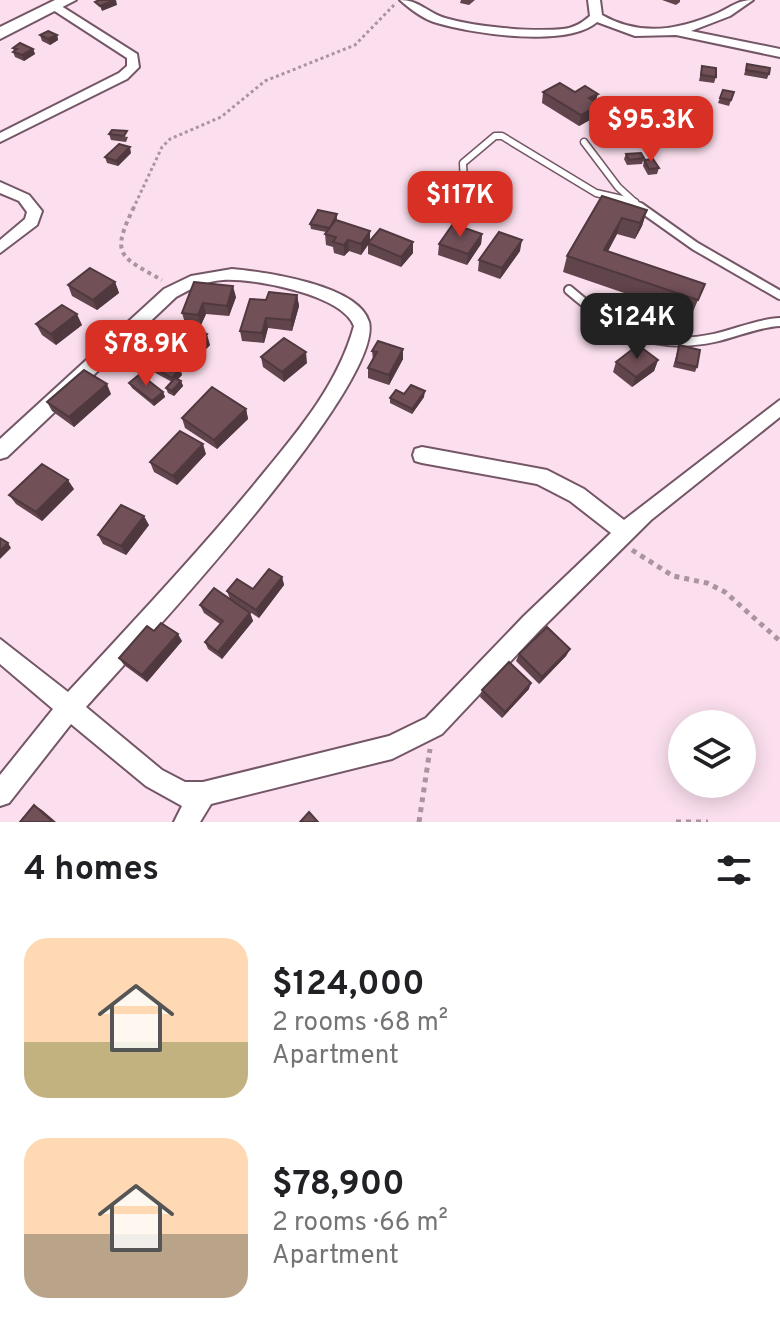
<!DOCTYPE html>
<meta charset="utf-8">
<style>
body{margin:0;font-family:Overpass,sans-serif;background:#f2f2f2;color:#202124;height:100vh;display:flex;flex-direction:column;font-size:30px;white-space:nowrap}
*{box-sizing:border-box;margin:0}
p{font-size:26px;color:#757577}
.icon{flex:none;width:44px;height:44px;fill:none;stroke:currentColor;stroke-width:2;stroke-linecap:round;stroke-linejoin:round}
.map{position:relative;height:822px;overflow:hidden}
.panel{display:flex;flex-direction:column;background:#fff;flex:1}
.panel>*{flex:none}
.controls{position:absolute;left:668px;top:710px;display:grid;gap:16px}
.controls a{display:grid;place-items:center;width:88px;height:88px;border-radius:50%;background:#fff;box-shadow:0 4px 20px #0003;font-size:40px}
.price{position:absolute;translate:-50% -68px;padding:0 18px;border-radius:16px;background:#d93025;color:#fff;font-size:26px;line-height:52px;filter:drop-shadow(0 2px 4px #0008)}
.price::after{content:'';position:absolute;left:50%;top:48px;width:24px;height:18px;margin-left:-12px;background:inherit;clip-path:polygon(0 0,100% 0,50% 100%)}
.price.active{background:#222;color:#fff}
ul{padding:0;list-style:none}
li{display:flex;align-items:center;gap:24px;height:200px;padding:0 24px}
li span{display:grid;place-items:center;flex:none;width:224px;height:160px;border-radius:24px;color:#555}
li>.icon{margin-inline-start:auto}
span .icon{width:96px;height:96px;fill:#fffc;stroke-width:1}
li b{font-size:34px}
h2{display:flex;justify-content:space-between;align-items:center;height:96px;padding:0 24px;font-size:34px}
.map>svg:first-child{display:block}
.lines{fill:none;stroke-linecap:round;stroke-linejoin:round}
.service-far1-casing{stroke:#745667;stroke-width:9}
.service-casing{stroke:#745667;stroke-width:12}
.minor-casing{stroke:#745667;stroke-width:4}
.secondary-casing{stroke:#745667;stroke-width:4}
.path-far2{stroke:#aa94a0;stroke-width:3;stroke-dasharray:3 3;stroke-linecap:butt}
.path-far1{stroke:#aa94a0;stroke-width:4;stroke-dasharray:4 4;stroke-linecap:butt}
.path{stroke:#aa94a0;stroke-width:5;stroke-dasharray:5 5;stroke-linecap:butt}
.service-far1{stroke:#fff;stroke-width:6}
.service{stroke:#fff;stroke-width:8}
.minor{fill:#fff;fill-rule:evenodd}
.secondary{fill:#fff;fill-rule:evenodd}
.wall{fill:#61454c}
.shaded-wall{fill:#4f383e}
.building{fill:#715058;stroke:#4f383e;stroke-width:2}
</style>
<div class="map">
<svg width="780" height="822" viewBox="0 0 780 822">
<rect width="100%" height="100%" fill="#fbdfee"/>
<g class="lines">
<g class="service-far1-casing">
<g id="service-far1">
<path d="M584 142 618 187 642 209"/>
<path d="M465 204 463 163 495 136H502L596 193 635 202"/>
</g>
</g>
<g class="service-casing">
<g id="service">
<path d="M640 207 695 246 780 295"/>
<path d="M569 290C614 329 652 351 714 338 737 333 757 323 780 322"/>
</g>
</g>
<g class="minor-casing">
<g id="minor">
<path d="M400 0C419 0 428 13 445 18 475 27 531 32 563 29 574 28 582 23 590 16L588 0H600L602 15C641 37 678 30 718 13 731 7 738 0 753 0L730 16 691 31 780 49V57L676 35 635 36 597 22C567 48 474 34 437 23 425 20 410 9 400 0Z"/>
<path d="M50 4H58L137 54 139 67 127 79 0 142V133L119 73 127 66V58L50 8Z"/>
<path d="M0 182 29 195 42 211 37 225 0 253V240L25 219 27 212 19 201 0 193Z"/>
<path d="M232 269C265 272 359 285 369 322 385 385 135 652 86 707L162 770 185 782H203L389 736 426 718 524 616 611 533 570 501 537 484 422 463 415 461 413 455 415 449 422 447 547 470 584 489 624 520 780 400V417L651 520 540 630 442 734 392 759 211 804 200 822H174L182 806 146 786 71 724 9 803 0 806V775L53 709 0 664V639L68 692C131 624 194 557 253 486 293 437 337 388 354 326 342 294 253 278 223 280 205 281 191 289 176 297L7 457 0 459V439L164 289 191 276Z"/>
</g>
</g>
<g class="secondary-casing">
<path id="secondary" d="M55 0H76L0 39V27Z"/>
</g>
<path class="path-far2" d="M133 209 162 147 170 139 221 117 265 81 355 45 394 5"/>
<path class="path-far1" d="M134 207C111 254 118 256 162 280"/>
<g class="path">
<path d="M632 550 673 576 707 583 725 592 780 641"/>
<path d="M419 822 430 749"/>
<path d="M676 822H708"/>
</g>
<use href="#service-far1" class="service-far1"/>
<use href="#service" class="service"/>
<use href="#minor" class="minor"/>
<use href="#secondary" class="secondary"/>
</g>
<g class="wall">
<path d="M461 0H475L469 5 460 3Z"/>
<path d="M662 0H680V2L676 5Z"/>
<path d="M40 35H57L58 40 50 45 42 41Z"/>
<path d="M13 48 33 49 35 54 24 61 15 57 13 52 14 51Z"/>
<path d="M747 64 769 74 767 79 744 75Z"/>
<path d="M702 66 716 77 714 83 699 81Z"/>
<path d="M723 90 734 92 729 106 718 103Z"/>
<path d="M543 92H575L600 105 597 116 579 126 542 103Z"/>
<path d="M109 134 128 137 126 142 111 140Z"/>
<path d="M131 153 118 166 107 163 105 157Z"/>
<path d="M626 154 644 158 642 164 627 165 624 159Z"/>
<path d="M644 160 659 168 657 174 648 175 643 166Z"/>
<path d="M602 196 647 210 642 226 635 239 617 234 608 251 705 284 691 316 563 272 567 256Z"/>
<path d="M337 214V220L370 240 413 242V253L401 267 368 254V245L361 255 349 251 344 256 334 253 333 247 326 245 325 234 326 232 311 229 310 224Z"/>
<path d="M482 234 481 244 467 265 438 255 439 244Z"/>
<path d="M520 251 500 279 478 271 479 260Z"/>
<path d="M115 282 119 293 97 310 72 296 68 285Z"/>
<path d="M194 282 236 297 229 316 206 314 201 325 185 323 182 313Z"/>
<path d="M297 295 299 306 292 331 268 328 264 343 242 341 240 331 266 300Z"/>
<path d="M36 324 82 325 56 345 42 335Z"/>
<path d="M162 342 210 345 185 371 172 365 180 369 182 375 178 379 181 381 183 386 174 396 168 393 166 388 172 382 150 370 148 364 162 359 159 350 164 345Z"/>
<path d="M679 345 697 367 695 372 673 367Z"/>
<path d="M372 351 403 359 389 385 368 378V368L373 360Z"/>
<path d="M261 357 307 363 284 382 263 367Z"/>
<path d="M658 360 654 371 632 387 613 372 616 362Z"/>
<path d="M129 383 163 392 165 397 154 406 132 388Z"/>
<path d="M111 394 74 427 52 411 47 402Z"/>
<path d="M404 394 424 397 412 414 390 403V398Z"/>
<path d="M246 409 248 419 217 449 185 428 182 418Z"/>
<path d="M206 454 177 485 154 472 150 462Z"/>
<path d="M74 489 42 521 16 504 9 495Z"/>
<path d="M149 525 126 555 103 544 98 535Z"/>
<path d="M282 577 284 585 259 618 230 599 227 591 253 589Z"/>
<path d="M200 605 250 613 253 621 222 659 208 649 205 642 220 624 204 613Z"/>
<path d="M154 631 182 641 147 682 124 665 119 658Z"/>
<path d="M570 649 566 656 539 684 516 661 519 654Z"/>
<path d="M529 689 502 718 480 697 482 690Z"/>
</g>
<g class="shaded-wall">
<path d="M116 0 117 5 102 11 100 6Z"/>
<path d="M57 35 58 40 50 45 48 39Z"/>
<path d="M33 49 35 54 24 61 22 55Z"/>
<path d="M598 94 595 104 589 98Z"/>
<path d="M600 105 597 116 579 126 581 115Z"/>
<path d="M130 147 131 153 118 166 116 161Z"/>
<path d="M647 210 642 226 635 239 640 223Z"/>
<path d="M622 218 617 234 600 266 604 250Z"/>
<path d="M370 231V242L361 255V244Z"/>
<path d="M482 234 481 244 467 265 468 254Z"/>
<path d="M348 240 349 251 344 256V245Z"/>
<path d="M522 240 520 251 500 279 502 268Z"/>
<path d="M413 242V253L401 267V257Z"/>
<path d="M115 282 119 293 97 310 93 300Z"/>
<path d="M233 286 236 297 229 316 227 306Z"/>
<path d="M297 295 299 306 292 331 291 320Z"/>
<path d="M203 303 206 314 201 325 198 315Z"/>
<path d="M77 314 82 325 56 345 51 334Z"/>
<path d="M266 318 268 328 264 343 262 333Z"/>
<path d="M207 334 210 345 185 371 182 361Z"/>
<path d="M403 349V359L389 385V375Z"/>
<path d="M306 352 307 363 284 382 282 372Z"/>
<path d="M658 360 654 371 632 387 636 377Z"/>
<path d="M180 369 182 375 174 383 172 378Z"/>
<path d="M181 381 183 386 174 396 172 391Z"/>
<path d="M107 384 111 394 74 427 69 417Z"/>
<path d="M425 391 424 397 412 414V409Z"/>
<path d="M163 392 165 397 154 406 152 401Z"/>
<path d="M246 409 248 419 217 449 214 440Z"/>
<path d="M203 444 206 454 177 485 173 476Z"/>
<path d="M68 480 74 489 42 521 36 512Z"/>
<path d="M144 516 149 525 126 555 121 546Z"/>
<path d="M8 543 11 548 0 559V551Z"/>
<path d="M282 577 284 585 259 618 256 610Z"/>
<path d="M250 613 253 621 222 659 218 652Z"/>
<path d="M178 634 182 641 147 682 142 675Z"/>
<path d="M570 649 566 656 539 684 542 677Z"/>
<path d="M531 683 529 689 502 718 505 712Z"/>
<path d="M34 805 42 810 56 822H53Z"/>
</g>
<g class="building">
<path d="M99 0H115L100 6 95 2Z"/>
<path d="M48 31 57 35 48 39 40 35Z"/>
<path d="M20 43 33 49 22 55 13 52 17 49 13 48Z"/>
<path d="M747 64 770 68 769 74 746 70Z"/>
<path d="M702 66 716 68V77L701 75Z"/>
<path d="M560 83 575 92 585 86 598 94 589 98 600 105 581 115 543 92Z"/>
<path d="M723 90 734 92 731 100 720 98Z"/>
<path d="M112 130 127 131 124 136 109 134Z"/>
<path d="M119 144 130 147 116 161 105 157Z"/>
<path d="M641 153 644 158 629 160 626 154Z"/>
<path d="M653 159 659 168 649 169 644 160Z"/>
<path d="M602 196 647 210 640 223 622 218 604 250 705 284 698 300 567 256Z"/>
<path d="M318 210 337 214 330 228 310 224Z"/>
<path d="M336 220 370 231 361 244 348 240 344 245 333 242 336 237 325 234Z"/>
<path d="M453 224 482 234 468 254 439 244Z"/>
<path d="M380 229 413 242 401 257 368 243Z"/>
<path d="M499 232 522 240 502 268 479 260Z"/>
<path d="M90 268 115 282 93 300 68 285Z"/>
<path d="M194 282 233 286 227 306 203 303 198 315 182 313Z"/>
<path d="M269 292 297 295 291 320 266 318 262 333 240 331 250 299 266 300Z"/>
<path d="M62 305 77 314 51 334 36 324Z"/>
<path d="M185 324 207 334 182 361 159 350 166 343 162 342Z"/>
<path d="M284 338 306 352 282 372 261 357Z"/>
<path d="M378 341 403 349 389 375 368 368 377 352 372 351Z"/>
<path d="M638 345 658 360 636 377 616 362Z"/>
<path d="M679 345 700 350 697 367 676 362Z"/>
<path d="M156 356 180 369 172 378 148 364Z"/>
<path d="M84 370 107 384 69 417 47 402Z"/>
<path d="M140 374 163 392 152 401 129 383Z"/>
<path d="M175 378 181 381 172 391 166 388Z"/>
<path d="M411 385 425 391 412 409 390 398 396 390 404 394Z"/>
<path d="M212 387 246 409 214 440 182 418Z"/>
<path d="M180 431 203 444 173 476 150 462Z"/>
<path d="M42 464 68 480 36 512 9 495Z"/>
<path d="M121 505 144 516 121 546 98 535Z"/>
<path d="M0 538 8 543 0 551Z"/>
<path d="M269 569 282 577 256 610 227 591 237 579 253 589Z"/>
<path d="M214 588 250 613 218 652 205 642 223 621 200 605Z"/>
<path d="M161 623 178 634 142 675 119 658 147 626 154 631Z"/>
<path d="M547 627 570 649 542 677 519 654Z"/>
<path d="M509 662 531 683 505 712 482 690Z"/>
<path d="M34 805 53 822H20Z"/>
<path d="M309 812 318 822H300Z"/>
</g>
</svg>
<div class="controls">
<a><svg class="icon" aria-label="layers" viewBox="0 0 24 24"><path d="M12 4l9 5-9 5-9-5zM3 14l9 5 9-5"/></svg></a>
</div>
<b class="price" style="left:651px;top:164px">$95.3K</b>
<b class="price" style="left:460px;top:239px">$117K</b>
<b class="price active" style="left:637px;top:361px">$124K</b>
<b class="price" style="left:146px;top:388px">$78.9K</b>
</div>
<section class="panel">
<h2>4 homes<svg class="icon" aria-label="filters" viewBox="0 0 24 24"><path d="M4 7h16M4 17h16"/><circle cx="9" cy="7" r="2"/><circle cx="15" cy="17" r="2"/></svg></h2>
<ul>
<li><span style="background:linear-gradient(#ffd9b3 65%,#c2b280 0)"><svg class="icon" aria-label="home" viewBox="0 0 24 24"><path d="M3 11l9-7 9 7M6 9v11h12V9"/></svg></span><div><b>$124,000</b><p>2 rooms · 68 m²</p><p>Apartment</p></div></li>
<li><span style="background:linear-gradient(#ffd9b3 60%,#b9a48a 0)"><svg class="icon" aria-label="home" viewBox="0 0 24 24"><path d="M3 11l9-7 9 7M6 9v11h12V9"/></svg></span><div><b>$78,900</b><p>2 rooms · 66 m²</p><p>Apartment</p></div></li>
</ul>
</section>
